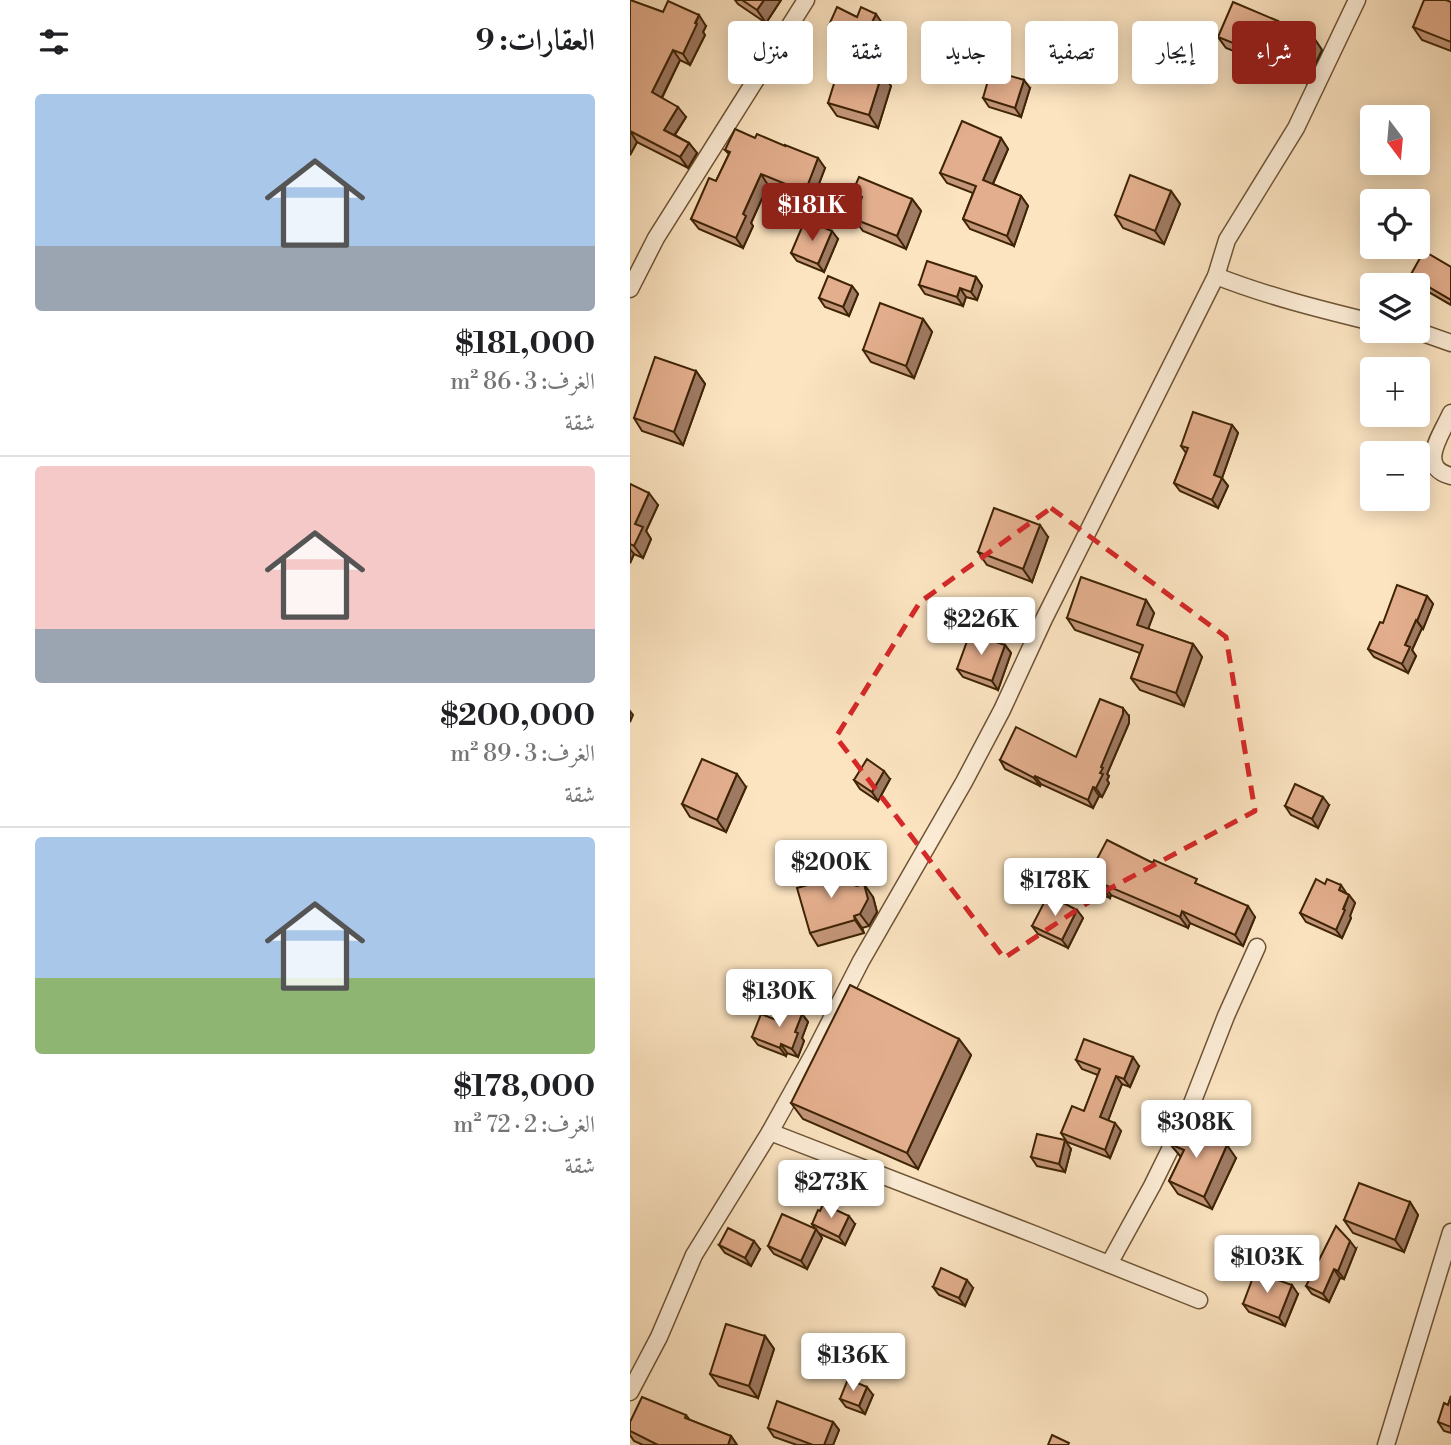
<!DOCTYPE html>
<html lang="ar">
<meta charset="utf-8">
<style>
body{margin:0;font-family:"Libre Bodoni",Amiri,serif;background:#f2f2f2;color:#202124;direction:rtl;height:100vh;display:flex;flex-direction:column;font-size:26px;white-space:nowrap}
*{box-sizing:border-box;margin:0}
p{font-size:23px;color:#757577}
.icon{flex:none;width:38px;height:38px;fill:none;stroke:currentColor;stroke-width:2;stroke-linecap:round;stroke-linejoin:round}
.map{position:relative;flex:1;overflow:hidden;direction:ltr}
.details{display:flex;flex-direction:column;background:#fff;width:630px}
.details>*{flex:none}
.hud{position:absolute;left:21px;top:21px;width:665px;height:63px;direction:rtl;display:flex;gap:14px}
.needle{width:46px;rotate:164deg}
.controls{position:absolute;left:730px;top:105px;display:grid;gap:14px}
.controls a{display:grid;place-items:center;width:70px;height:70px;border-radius:7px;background:#fff;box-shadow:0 4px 18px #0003;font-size:35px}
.price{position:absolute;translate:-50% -60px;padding:0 16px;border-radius:7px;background:#fff;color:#222;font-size:23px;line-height:46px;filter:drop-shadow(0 2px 4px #0008)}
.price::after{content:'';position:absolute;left:50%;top:42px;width:21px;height:16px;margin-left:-10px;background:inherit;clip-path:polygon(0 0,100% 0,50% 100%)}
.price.selected{background:#8f2418;color:#fff}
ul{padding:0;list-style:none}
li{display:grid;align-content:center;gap:14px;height:371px;padding:0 35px}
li+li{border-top:2px solid #e0e0e0}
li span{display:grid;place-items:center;height:217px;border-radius:7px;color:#555}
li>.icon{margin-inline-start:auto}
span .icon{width:126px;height:126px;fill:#fffc;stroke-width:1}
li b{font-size:30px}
h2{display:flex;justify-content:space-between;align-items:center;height:84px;padding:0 35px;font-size:30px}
.pill{padding:0 24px;border-radius:7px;background:#fff;box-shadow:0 4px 18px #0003;font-size:24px;line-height:63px}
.pill.selected{background:#8f2418;color:#fff}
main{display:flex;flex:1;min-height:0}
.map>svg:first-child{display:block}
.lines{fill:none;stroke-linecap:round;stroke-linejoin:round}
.minor-casing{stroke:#6e5434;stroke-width:19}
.minor{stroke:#fdedd7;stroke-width:16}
.wall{fill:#c39679;stroke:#3e2405;stroke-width:2}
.shaded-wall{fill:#9f7a63;stroke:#3e2405;stroke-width:2}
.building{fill:#e3ae8d;stroke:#3e2405;stroke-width:2}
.marked{fill:none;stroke:#d62828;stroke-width:5;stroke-dasharray:14 9;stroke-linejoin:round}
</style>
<main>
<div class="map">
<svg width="821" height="1445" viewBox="0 0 821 1445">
<rect width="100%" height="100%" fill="#fce4c1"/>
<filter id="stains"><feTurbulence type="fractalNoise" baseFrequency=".00286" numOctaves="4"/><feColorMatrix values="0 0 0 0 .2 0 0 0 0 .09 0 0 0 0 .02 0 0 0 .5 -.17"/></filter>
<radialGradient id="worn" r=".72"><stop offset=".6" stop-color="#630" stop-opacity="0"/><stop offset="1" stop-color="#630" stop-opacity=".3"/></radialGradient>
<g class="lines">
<g class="minor-casing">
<g id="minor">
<path d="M586 276C637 296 689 309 742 322"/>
<path d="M0 289 26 238 176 0"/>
<path d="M787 331 821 343"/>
<path d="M821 413C812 434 786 467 821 476"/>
<path d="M140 1132 406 1235 569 1300"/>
<path d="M479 1264 522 1186 559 1111 596 1016 627 947"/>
<path d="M0 1392 29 1337 64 1255 140 1132 185 1051 231 961 334 782 372 710 414 619 586 276 597 240 666 128 727 0"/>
<path d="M756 1445 821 1232"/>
</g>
</g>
<use href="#minor" class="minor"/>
</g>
<g class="wall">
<path d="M0 0 33 12 76 26 73 32 75 35 60 65 50 60 32 98 56 117 45 135 59 143 67 153 58 168 7 142 0 155Z"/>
<path d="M105 0H151L136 23 108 4Z"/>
<path d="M821 2V51L792 40 783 27Z"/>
<path d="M227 17 252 23 232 65 204 52 199 43 204 33 199 25Z"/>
<path d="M648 21 652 26 684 38 692 50 676 83 649 73 641 61 617 51 616 56 596 48 588 37Z"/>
<path d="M252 74 261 86 248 128 207 116 198 103Z"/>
<path d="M400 88 391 117 359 107 353 98Z"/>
<path d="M371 138 378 149 363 184 391 196 398 206 384 246 340 229 333 219 343 193 317 183 310 173Z"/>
<path d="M95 150 195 168 182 202 138 185 121 223 123 226 113 248 69 229 61 219 86 181 99 154Z"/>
<path d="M541 191 550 204 534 244 493 228 485 215Z"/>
<path d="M222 193 282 199 291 211 276 249 233 231 224 219 230 204Z"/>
<path d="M181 231 208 239 194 272 167 261 161 253Z"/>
<path d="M821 267V305L785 284 780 276Z"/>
<path d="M346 277 352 286 347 300 336 297 333 306 295 294 289 285Z"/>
<path d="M222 286 228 294 219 316 195 307 189 298Z"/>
<path d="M293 319 302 332 284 378 241 362 233 350Z"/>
<path d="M66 371 75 384 53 445 12 431 4 418Z"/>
<path d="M602 425 608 433 592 478 598 486 588 508 550 491 544 483 556 453 551 446Z"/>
<path d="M0 484 28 505 16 531 21 539 13 558 4 554 0 563Z"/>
<path d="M418 537 402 582 357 565 348 552Z"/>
<path d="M797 596 803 604 793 629 792 628 782 650 786 656 778 673 744 657 738 649 753 623Z"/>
<path d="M516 600 524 613 518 629 563 644 572 657 554 706 510 690 501 678 510 653 445 630 437 618Z"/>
<path d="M375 645 381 653 368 690 333 677 327 669Z"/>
<path d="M499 716V723L477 774 479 776 477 780 479 783 472 797 469 796 463 808 411 784 410 786 375 769 370 760 446 757Z"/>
<path d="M260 779 248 801 230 789 224 780Z"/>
<path d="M116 787 96 832 60 817 52 804Z"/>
<path d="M699 805 688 828 661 815 655 806Z"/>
<path d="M212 875 218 884 243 897 247 912 239 926 232 928 234 933 188 946 180 933 206 877Z"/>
<path d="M456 880 572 886 625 917 613 946 560 923 558 928 481 895 480 898 464 892Z"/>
<path d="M717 894 719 895 725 903 720 916 721 918 712 938 676 922 670 913Z"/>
<path d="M447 910 453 918 438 948 408 934 402 926Z"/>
<path d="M172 1014 178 1022 172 1038 174 1041 168 1057 157 1053 156 1056 128 1045 122 1037 149 1021Z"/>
<path d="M329 1039 341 1055 288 1169 173 1119 161 1103Z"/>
<path d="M446 1060 509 1066 500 1087 492 1084 478 1120 491 1131 480 1158 437 1142 431 1133 454 1111 468 1075 452 1069Z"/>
<path d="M540 1144 606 1158 582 1209 548 1194 539 1181 551 1157Z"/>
<path d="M441 1149 435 1172 407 1166 401 1157Z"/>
<path d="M780 1202 788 1215 774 1252 723 1233 714 1220Z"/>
<path d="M182 1224H225L215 1245 188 1233 192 1238 177 1269 144 1254 138 1246 185 1229Z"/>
<path d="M89 1245 130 1249 121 1266 95 1253Z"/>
<path d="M726 1249 714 1279 710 1278 699 1302 682 1294 676 1286Z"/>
<path d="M303 1287 343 1288 335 1306 309 1295Z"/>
<path d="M668 1294 655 1326 619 1312 613 1304Z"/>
<path d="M135 1336 144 1349 128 1398 89 1386 80 1374Z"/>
<path d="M243 1395 235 1414 216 1407 210 1399Z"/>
<path d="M821 1396V1433L814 1431 808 1422 818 1405Z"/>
<path d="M56 1415 60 1420 101 1436 107 1445H13L4 1441 0 1435V1422Z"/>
<path d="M203 1422 209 1430 203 1445H167L144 1437 138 1428Z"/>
</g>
<g class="shaded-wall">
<path d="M134 0H151L136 23 127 10Z"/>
<path d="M246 14 252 23 232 65 226 56Z"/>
<path d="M69 15 76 26 73 32 75 35 60 65 53 54Z"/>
<path d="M684 38 692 50 676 83 668 72Z"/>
<path d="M610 40 617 51 616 56 608 45Z"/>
<path d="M43 50 50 60 29 103 22 92Z"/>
<path d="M252 74 261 86 248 128 239 115Z"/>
<path d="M394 80 400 88 391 117 385 108Z"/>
<path d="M48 107 56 117 41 140 34 130Z"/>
<path d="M0 131 7 142 0 155Z"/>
<path d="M371 138 378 149 360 190 353 180Z"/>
<path d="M59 143 67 153 58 168 50 157Z"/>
<path d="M188 158 195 168 182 202 175 192Z"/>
<path d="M131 174 138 185 121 223 123 226 113 248 106 238 113 214Z"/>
<path d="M541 191 550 204 534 244 525 231Z"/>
<path d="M391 196 398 206 384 246 377 236Z"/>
<path d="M282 199 291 211 276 249 267 236Z"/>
<path d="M202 231 208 239 194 272 188 264Z"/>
<path d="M346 277 352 286 347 300 341 292Z"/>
<path d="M222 286 228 294 219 316 213 307Z"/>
<path d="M330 288 336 297 333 306 327 297Z"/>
<path d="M293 319 302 332 284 378 276 366Z"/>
<path d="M66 371 75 384 53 445 44 432Z"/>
<path d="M602 425 608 433 592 478 598 486 588 508 582 500 584 475Z"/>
<path d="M19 493 28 505 16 531 21 539 13 558 4 546 5 524Z"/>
<path d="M410 525 418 537 402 582 393 569Z"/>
<path d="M0 549 4 554 0 563Z"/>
<path d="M797 596 803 604 793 629 787 621Z"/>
<path d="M516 600 524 613 515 637 507 625Z"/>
<path d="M786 620 792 628 782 650 786 656 778 673 772 664 775 645Z"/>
<path d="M563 644 572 657 554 706 546 693Z"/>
<path d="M375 645 381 653 368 690 362 681Z"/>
<path d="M493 708 499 716V723L477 774 479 776 477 780 479 783 472 797 466 788 471 767Z"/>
<path d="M0 711 3 715 0 722Z"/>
<path d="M254 771 260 779 248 801 242 792Z"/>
<path d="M107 774 116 787 96 832 87 820Z"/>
<path d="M405 776 411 784 410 786 404 778Z"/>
<path d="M463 787 469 796 463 808 458 800Z"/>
<path d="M693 797 699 805 688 828 682 819Z"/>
<path d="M234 884 243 897 247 912 239 926 230 914Z"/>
<path d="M473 884 481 895 480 898 472 887Z"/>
<path d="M711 885 717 894 709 890Z"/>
<path d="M719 895 725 903 720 916 721 918 712 938 706 930Z"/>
<path d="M618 906 625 917 613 946 605 935Z"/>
<path d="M447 910 453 918 438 948 432 940Z"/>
<path d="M552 911 560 923 558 928 550 917Z"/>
<path d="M224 916 232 928 234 933 225 920Z"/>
<path d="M172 1014 178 1022 172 1038 174 1041 168 1057 162 1049 165 1032Z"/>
<path d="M329 1039 341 1055 288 1169 277 1153Z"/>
<path d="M151 1044 157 1053 156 1056 150 1048Z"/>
<path d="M503 1057 509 1066 500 1087 494 1079Z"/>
<path d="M486 1076 492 1084 476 1126 470 1117Z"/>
<path d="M485 1123 491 1131 480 1158 475 1150Z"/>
<path d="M435 1140 441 1149 435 1172 429 1164Z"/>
<path d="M597 1145 606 1158 582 1209 574 1197Z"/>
<path d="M780 1202 788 1215 774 1252 765 1240Z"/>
<path d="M219 1216 225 1224 215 1245 209 1237Z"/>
<path d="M186 1229 192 1238 177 1269 171 1261Z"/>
<path d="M124 1241 130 1249 121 1266 115 1258Z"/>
<path d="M720 1241 726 1249 714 1279 708 1271Z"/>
<path d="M704 1269 710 1278 699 1302 693 1294Z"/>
<path d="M337 1280 343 1288 335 1306 329 1298Z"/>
<path d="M662 1285 668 1294 655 1326 649 1318Z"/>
<path d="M135 1336 144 1349 128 1398 119 1386Z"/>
<path d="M237 1387 243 1395 235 1414 229 1406Z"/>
<path d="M203 1422 209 1430 203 1445H194Z"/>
<path d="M101 1436 107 1445H98Z"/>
</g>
<g class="building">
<path d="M0 0 33 12 38 1 69 15 65 23 67 24 53 54 43 50 22 92 48 107 34 130 59 143 50 157 0 131Z"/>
<path d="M112 0H134L127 10Z"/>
<path d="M794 0H816L821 2V42L783 27Z"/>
<path d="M603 2 648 21 646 24 684 38 668 72 641 62 644 54 610 40 608 45 588 37Z"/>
<path d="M207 7 227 17 231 7 246 14 226 56 199 43 206 29 199 25Z"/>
<path d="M211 61 252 74 239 115 198 103Z"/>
<path d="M361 70 394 80 385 108 353 98Z"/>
<path d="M332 121 371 138 353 180 391 196 377 236 333 219 346 186 310 173Z"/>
<path d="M105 129 125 138 127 134 155 146V145L188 158 175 192 131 174 113 214 116 216 106 238 61 219 79 178 86 181 100 152 95 150Z"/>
<path d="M500 175 541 191 525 231 485 215Z"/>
<path d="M229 177 282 199 267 236 224 219 232 197 222 193Z"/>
<path d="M185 224 202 231 188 264 161 253 172 227 181 231Z"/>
<path d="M794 251 821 267V300L780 276Z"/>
<path d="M297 261 346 277 341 292 330 288 327 297 289 285Z"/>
<path d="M198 276 222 286 213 307 189 298Z"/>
<path d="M250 303 293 319 276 366 233 350Z"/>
<path d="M25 357 66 371 44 432 4 418Z"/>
<path d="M563 412 602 425 584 475 592 478 582 500 544 483 558 448 551 446Z"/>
<path d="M0 484 19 493 5 524 13 527 4 546 0 544Z"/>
<path d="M364 508 410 525 393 569 348 552Z"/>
<path d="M451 577 516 600 507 625 563 644 546 693 501 678 513 645 437 618Z"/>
<path d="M767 585 797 596 787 621 786 620 775 645 780 647 772 664 738 649 750 622 753 623Z"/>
<path d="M340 633 375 645 362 681 327 669Z"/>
<path d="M470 699 493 708V714L471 767 473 768 470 773 473 774 466 788 463 787 458 800 405 776 404 778 370 760 386 727 446 757Z"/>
<path d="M72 759 107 774 87 820 52 804Z"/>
<path d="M237 759 254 771 242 792 224 780Z"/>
<path d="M665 784 693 797 682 819 655 806Z"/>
<path d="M477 840 523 863 524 860 567 879 565 883 618 906 605 935 552 911 550 917 473 884 472 887 456 880Z"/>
<path d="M187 863 206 877 212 875 214 882 227 886 234 884 238 899 230 914 224 916 225 920 180 933 167 888 178 885Z"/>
<path d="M686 879 695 884 697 879 711 885 709 890 719 895 713 909 715 910 706 930 670 913Z"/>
<path d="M418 895 447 910 432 940 402 926Z"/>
<path d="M220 985 329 1039 277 1153 161 1103Z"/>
<path d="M155 1007 172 1014 165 1032 168 1033 162 1049 151 1044 150 1048 122 1037 131 1014 149 1021Z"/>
<path d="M454 1039 503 1057 494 1079 486 1076 470 1117 485 1123 475 1150 431 1133 442 1106 454 1111 470 1069 446 1060Z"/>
<path d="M550 1124 597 1145 574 1197 539 1181 554 1150 540 1144Z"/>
<path d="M407 1134 435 1140 429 1164 401 1157Z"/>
<path d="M729 1183 780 1202 765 1240 714 1220Z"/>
<path d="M193 1204 219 1216 209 1237 182 1224 188 1210 190 1211Z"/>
<path d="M152 1214 186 1229 171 1261 138 1246Z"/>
<path d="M706 1226 720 1241 708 1271 704 1269 693 1294 676 1286Z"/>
<path d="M98 1228 124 1241 115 1258 89 1245Z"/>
<path d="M311 1268 337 1280 329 1298 303 1287Z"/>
<path d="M625 1272 662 1285 649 1318 613 1304Z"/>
<path d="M96 1324 135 1336 119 1386 80 1374Z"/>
<path d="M218 1379 237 1387 229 1406 210 1399Z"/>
<path d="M821 1396V1427L808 1422 814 1403 818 1405Z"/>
<path d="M12 1397 56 1415 55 1418 101 1436 98 1445H28L0 1431V1422Z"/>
<path d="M147 1401 203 1422 194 1445H183L138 1428Z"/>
<path d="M422 1435 439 1443 438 1445H418Z"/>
</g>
<path class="marked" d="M421 508 596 637 625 811 477 890 374 958 206 737 290 602Z"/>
<rect width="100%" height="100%" filter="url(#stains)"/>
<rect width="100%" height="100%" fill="url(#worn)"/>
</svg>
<div class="controls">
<a><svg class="needle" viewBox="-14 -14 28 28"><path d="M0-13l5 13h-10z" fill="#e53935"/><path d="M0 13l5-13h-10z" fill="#757577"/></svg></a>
<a><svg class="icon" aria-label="locate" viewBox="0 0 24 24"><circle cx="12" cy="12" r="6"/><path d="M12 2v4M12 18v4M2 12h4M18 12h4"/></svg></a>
<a><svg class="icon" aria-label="layers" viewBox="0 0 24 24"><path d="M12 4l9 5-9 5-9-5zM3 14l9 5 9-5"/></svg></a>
<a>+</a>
<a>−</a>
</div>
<b class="price selected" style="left:182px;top:243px">$181K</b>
<b class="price" style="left:351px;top:657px">$226K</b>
<b class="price" style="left:201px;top:900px">$200K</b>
<b class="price" style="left:425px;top:918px">$178K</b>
<b class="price" style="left:149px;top:1029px">$130K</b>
<b class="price" style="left:566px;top:1160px">$308K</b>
<b class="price" style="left:201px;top:1220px">$273K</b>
<b class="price" style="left:637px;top:1295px">$103K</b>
<b class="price" style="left:223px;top:1393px">$136K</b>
<div class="hud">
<a class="pill selected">شراء</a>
<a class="pill">إيجار</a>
<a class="pill">تصفية</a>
<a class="pill">جديد</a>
<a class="pill">شقة</a>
<a class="pill">منزل</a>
</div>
</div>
<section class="details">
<h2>العقارات: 9<svg class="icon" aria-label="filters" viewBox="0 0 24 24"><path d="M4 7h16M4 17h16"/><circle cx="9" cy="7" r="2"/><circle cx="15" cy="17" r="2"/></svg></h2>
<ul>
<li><span style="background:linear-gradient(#a9c7e8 70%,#9aa5b1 0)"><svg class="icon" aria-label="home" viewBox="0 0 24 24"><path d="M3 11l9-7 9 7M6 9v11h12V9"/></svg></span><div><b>$181,000</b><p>الغرف: 3 · 86 m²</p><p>شقة</p></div></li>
<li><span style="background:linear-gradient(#f6c9c9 75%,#9aa5b1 0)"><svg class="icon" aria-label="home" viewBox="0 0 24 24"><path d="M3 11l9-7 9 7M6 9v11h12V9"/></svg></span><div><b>$200,000</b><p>الغرف: 3 · 89 m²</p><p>شقة</p></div></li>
<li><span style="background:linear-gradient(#a9c7e8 65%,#8fb573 0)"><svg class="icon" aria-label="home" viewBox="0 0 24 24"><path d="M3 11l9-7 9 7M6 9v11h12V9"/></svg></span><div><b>$178,000</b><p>الغرف: 2 · 72 m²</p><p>شقة</p></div></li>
</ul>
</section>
</main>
